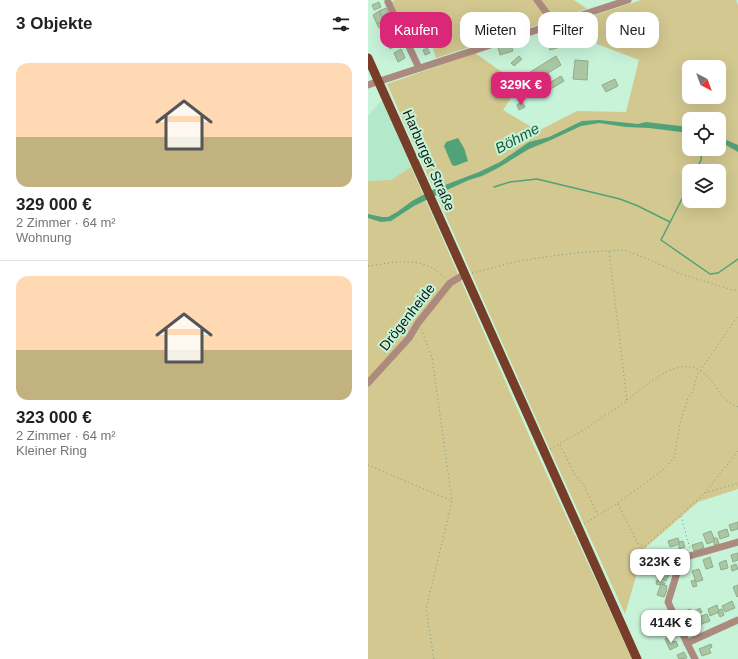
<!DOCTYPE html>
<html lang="de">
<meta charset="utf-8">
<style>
body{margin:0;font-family:Helvetica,sans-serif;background:#f2f2f2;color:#202124;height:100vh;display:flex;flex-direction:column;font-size:15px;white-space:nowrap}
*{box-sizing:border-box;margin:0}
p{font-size:13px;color:#757577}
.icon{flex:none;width:22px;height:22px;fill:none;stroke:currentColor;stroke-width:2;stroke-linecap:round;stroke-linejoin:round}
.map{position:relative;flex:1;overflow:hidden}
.details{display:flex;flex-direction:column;background:#fff;width:368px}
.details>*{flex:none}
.top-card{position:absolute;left:12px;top:12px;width:298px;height:36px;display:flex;gap:8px}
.needle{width:26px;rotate:139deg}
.fabs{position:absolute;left:314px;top:60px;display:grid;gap:8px}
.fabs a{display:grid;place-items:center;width:44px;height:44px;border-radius:8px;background:#fff;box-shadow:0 4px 16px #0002;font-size:20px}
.price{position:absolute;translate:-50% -34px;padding:0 9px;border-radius:8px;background:#fff;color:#222;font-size:13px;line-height:26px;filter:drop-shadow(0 1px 2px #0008)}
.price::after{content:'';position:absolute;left:50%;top:24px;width:12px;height:9px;margin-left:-6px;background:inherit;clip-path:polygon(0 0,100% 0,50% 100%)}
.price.on{background:#db2777;color:#fff}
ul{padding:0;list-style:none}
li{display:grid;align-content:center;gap:8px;height:212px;padding:0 16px}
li+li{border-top:1px solid #e0e0e0}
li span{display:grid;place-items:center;height:124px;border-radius:12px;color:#555}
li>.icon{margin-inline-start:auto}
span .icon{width:72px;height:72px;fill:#fffc;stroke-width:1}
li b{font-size:17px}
h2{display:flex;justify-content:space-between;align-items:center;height:48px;padding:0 16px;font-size:17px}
.pill{padding:0 14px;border-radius:12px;background:#fff;box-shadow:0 4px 16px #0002;font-size:14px;line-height:36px}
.pill.on{background:#db2777;color:#fff}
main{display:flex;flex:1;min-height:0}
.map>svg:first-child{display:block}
.built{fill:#b4e8ca}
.green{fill:#d2c890;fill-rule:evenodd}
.water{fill:#51a279}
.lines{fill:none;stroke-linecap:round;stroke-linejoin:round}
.stream{stroke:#51a279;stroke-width:1.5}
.building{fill:#aac6a3;stroke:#90ac8a}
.path{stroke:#799a87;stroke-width:1;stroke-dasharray:1 3;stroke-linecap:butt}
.minor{stroke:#ad8a7e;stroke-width:7}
.major{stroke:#773d29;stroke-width:9}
.labels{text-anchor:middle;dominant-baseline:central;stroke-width:4;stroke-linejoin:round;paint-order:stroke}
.street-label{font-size:14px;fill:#0b1c13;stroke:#c7f3d9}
.water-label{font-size:15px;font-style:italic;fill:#1e5b3e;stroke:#c7f3d9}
</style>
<main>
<section class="details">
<h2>3 Objekte<svg class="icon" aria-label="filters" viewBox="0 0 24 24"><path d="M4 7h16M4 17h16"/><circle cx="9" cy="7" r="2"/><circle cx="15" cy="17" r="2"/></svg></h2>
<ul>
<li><span style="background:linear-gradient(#ffd9b3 60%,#c2b280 0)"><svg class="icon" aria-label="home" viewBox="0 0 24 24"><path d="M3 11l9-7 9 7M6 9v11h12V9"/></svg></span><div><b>329 000 €</b><p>2 Zimmer · 64 m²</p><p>Wohnung</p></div></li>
<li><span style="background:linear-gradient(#ffd9b3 60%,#c2b280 0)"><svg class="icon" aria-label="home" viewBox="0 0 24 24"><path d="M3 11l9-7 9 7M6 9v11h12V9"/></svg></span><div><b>323 000 €</b><p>2 Zimmer · 64 m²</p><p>Kleiner Ring</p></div></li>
</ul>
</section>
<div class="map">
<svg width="370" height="659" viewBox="0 0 370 659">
<rect width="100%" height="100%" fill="#c7f3d9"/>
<path class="built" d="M14 100 43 167 23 180 0 181V116Z"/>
<g class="green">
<path d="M27 0H206L219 9 68 58 59 29 36 38 19 4Z"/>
<path d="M273 0H368L370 5V489L330 502 276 549 257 614 179 443 19 84 107 53 145 80 140 89 147 92 135 110 170 131 209 111 258 112 271 60 229 44 221 17ZM321 67H351V97H321ZM321 119H351V149H321ZM321 171H351V201H321Z"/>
<path d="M43 167 164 442 264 659H0V181L23 180Z"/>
</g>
<g class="water">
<path d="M231 120 270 124 278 122 321 127V133L281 128 258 127 231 123 213 126 183 140 161 149 130 168 114 176 101 180 81 189 46 206 23 221 13 222 0 218V214L14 217H20L29 212 44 201 64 190 111 172 132 162 161 142 181 137 214 121Z"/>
<path d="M351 137 370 145V152L351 141Z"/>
<path d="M90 138 96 148 100 161 87 166 84 165 76 146 78 142Z"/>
</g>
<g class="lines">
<g class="stream">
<path d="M328 171 333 160 334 149"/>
<path d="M321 185 293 240 342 274 350 273 370 259"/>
<path d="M126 187 142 182 169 179 252 199 270 206 302 222"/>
</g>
</g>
<g class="building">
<path d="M11 2 13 7 6 10 4 5Z"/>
<path d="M18 8 21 14 14 17 11 11Z"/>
<path d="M11 11 16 21 9 24 5 15Z"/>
<path d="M16 21 18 25 11 28 9 24Z"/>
<path d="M200 27 205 43 182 50 177 34Z"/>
<path d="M27 37 30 41 27 43 28 46 22 49 18 41Z"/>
<path d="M142 43 145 51 132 55 130 48Z"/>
<path d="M59 48 62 53 57 55 55 50Z"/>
<path d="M33 49 37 58 30 62 26 53Z"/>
<path d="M151 56 154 59 146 66 143 63Z"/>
<path d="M188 56 193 65 164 83 159 74Z"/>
<path d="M207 60 220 61 219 80 205 79Z"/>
<path d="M193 76 196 81 181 90 178 85Z"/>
<path d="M247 79 250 86 238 92 234 85Z"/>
<path d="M154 102 157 107 151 110 149 105Z"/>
<path d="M370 522V529L363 531 361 525Z"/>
<path d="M359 529 361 536 352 539 350 532Z"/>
<path d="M343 531 347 541 339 544 335 534Z"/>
<path d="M310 538 312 544 302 547 300 541Z"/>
<path d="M346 538H349L351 544 346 545Z"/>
<path d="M315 541 317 547 311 549V542Z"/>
<path d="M334 542 336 548 326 551 324 545Z"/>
<path d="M370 553V560L365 562 363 555Z"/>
<path d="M301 557 309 559 307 566 299 563Z"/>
<path d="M342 557 345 567 338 569 335 560Z"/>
<path d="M358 560 360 568 353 570 351 563Z"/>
<path d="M368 564 370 569 364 571 363 566Z"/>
<path d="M331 569 335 580 328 582 324 571Z"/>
<path d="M292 572 301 575 298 581 290 578Z"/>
<path d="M289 580 297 583 296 586 288 584Z"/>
<path d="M327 580 329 586 325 587 323 581Z"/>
<path d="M293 584 299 586 298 590H299L296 597 289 595Z"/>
<path d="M370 585V596L369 597 365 587Z"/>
<path d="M364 601 367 608 357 612 354 606Z"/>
<path d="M349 605 351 612 342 616 340 609Z"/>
<path d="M332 608 334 612 327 614 326 611Z"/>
<path d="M322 609 324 614 323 615 326 622 319 625 313 613Z"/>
<path d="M354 609 356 615 352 617 350 613 351 612V610Z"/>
<path d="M294 614 299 625 292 629 287 617Z"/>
<path d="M339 614 342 621 331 625 328 618Z"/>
<path d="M302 637 305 642 308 641 310 646 302 650 297 639Z"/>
<path d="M343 644 344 647 341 649 343 653 334 656 331 649Z"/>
<path d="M316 652 319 658 311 659 309 655Z"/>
</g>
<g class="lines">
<g class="path">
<path d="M0 266C30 262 54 255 77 278"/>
<path d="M104 273 151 261 184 256 219 252 256 250 280 259 313 274 365 290H370"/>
<path d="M53 329 64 357 84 501 58 609 66 659"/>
<path d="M259 400C282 383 316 348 342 379 353 392 352 399 370 407"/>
<path d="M192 445 207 475 215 484 230 515"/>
<path d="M182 449 214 431 259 401 241 251"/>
<path d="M0 465 84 501"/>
<path d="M337 493 370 483"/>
<path d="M250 504 270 544 277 546 336 494 370 451"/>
<path d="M313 516 322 549"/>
<path d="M216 524 250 503 295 470 306 458 312 423 320 398 325 391 329 375 370 316"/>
</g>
<g class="minor">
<path d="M169 0 186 23"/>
<path d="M20 2 51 68"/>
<path d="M0 85 260 0"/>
<path d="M0 383 41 338 50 323 82 283 97 274"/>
<path d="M319 643 300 602 313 560 318 557 370 542"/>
<path d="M327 659 319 643 370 620"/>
</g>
<path class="major" d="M0 58 269 659"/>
</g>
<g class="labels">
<g class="street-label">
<text transform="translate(61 160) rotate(66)">Harburger Straße</text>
<text transform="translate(39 317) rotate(-52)">Drögenheide</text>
</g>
<g class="water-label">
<text transform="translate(149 138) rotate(-28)">Böhme</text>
</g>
</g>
</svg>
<div class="fabs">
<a><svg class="needle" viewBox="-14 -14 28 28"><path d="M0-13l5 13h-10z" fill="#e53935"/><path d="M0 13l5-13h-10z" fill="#757577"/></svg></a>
<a><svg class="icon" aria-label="locate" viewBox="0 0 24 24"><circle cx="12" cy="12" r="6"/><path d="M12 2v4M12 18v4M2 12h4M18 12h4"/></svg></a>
<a><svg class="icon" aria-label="layers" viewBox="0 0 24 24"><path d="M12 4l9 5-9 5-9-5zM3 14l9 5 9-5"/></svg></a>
</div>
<b class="price on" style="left:153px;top:106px">329K €</b>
<b class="price" style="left:292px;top:583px">323K €</b>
<b class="price" style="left:303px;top:644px">414K €</b>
<div class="top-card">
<a class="pill on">Kaufen</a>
<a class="pill">Mieten</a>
<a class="pill">Filter</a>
<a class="pill">Neu</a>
</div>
</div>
</main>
